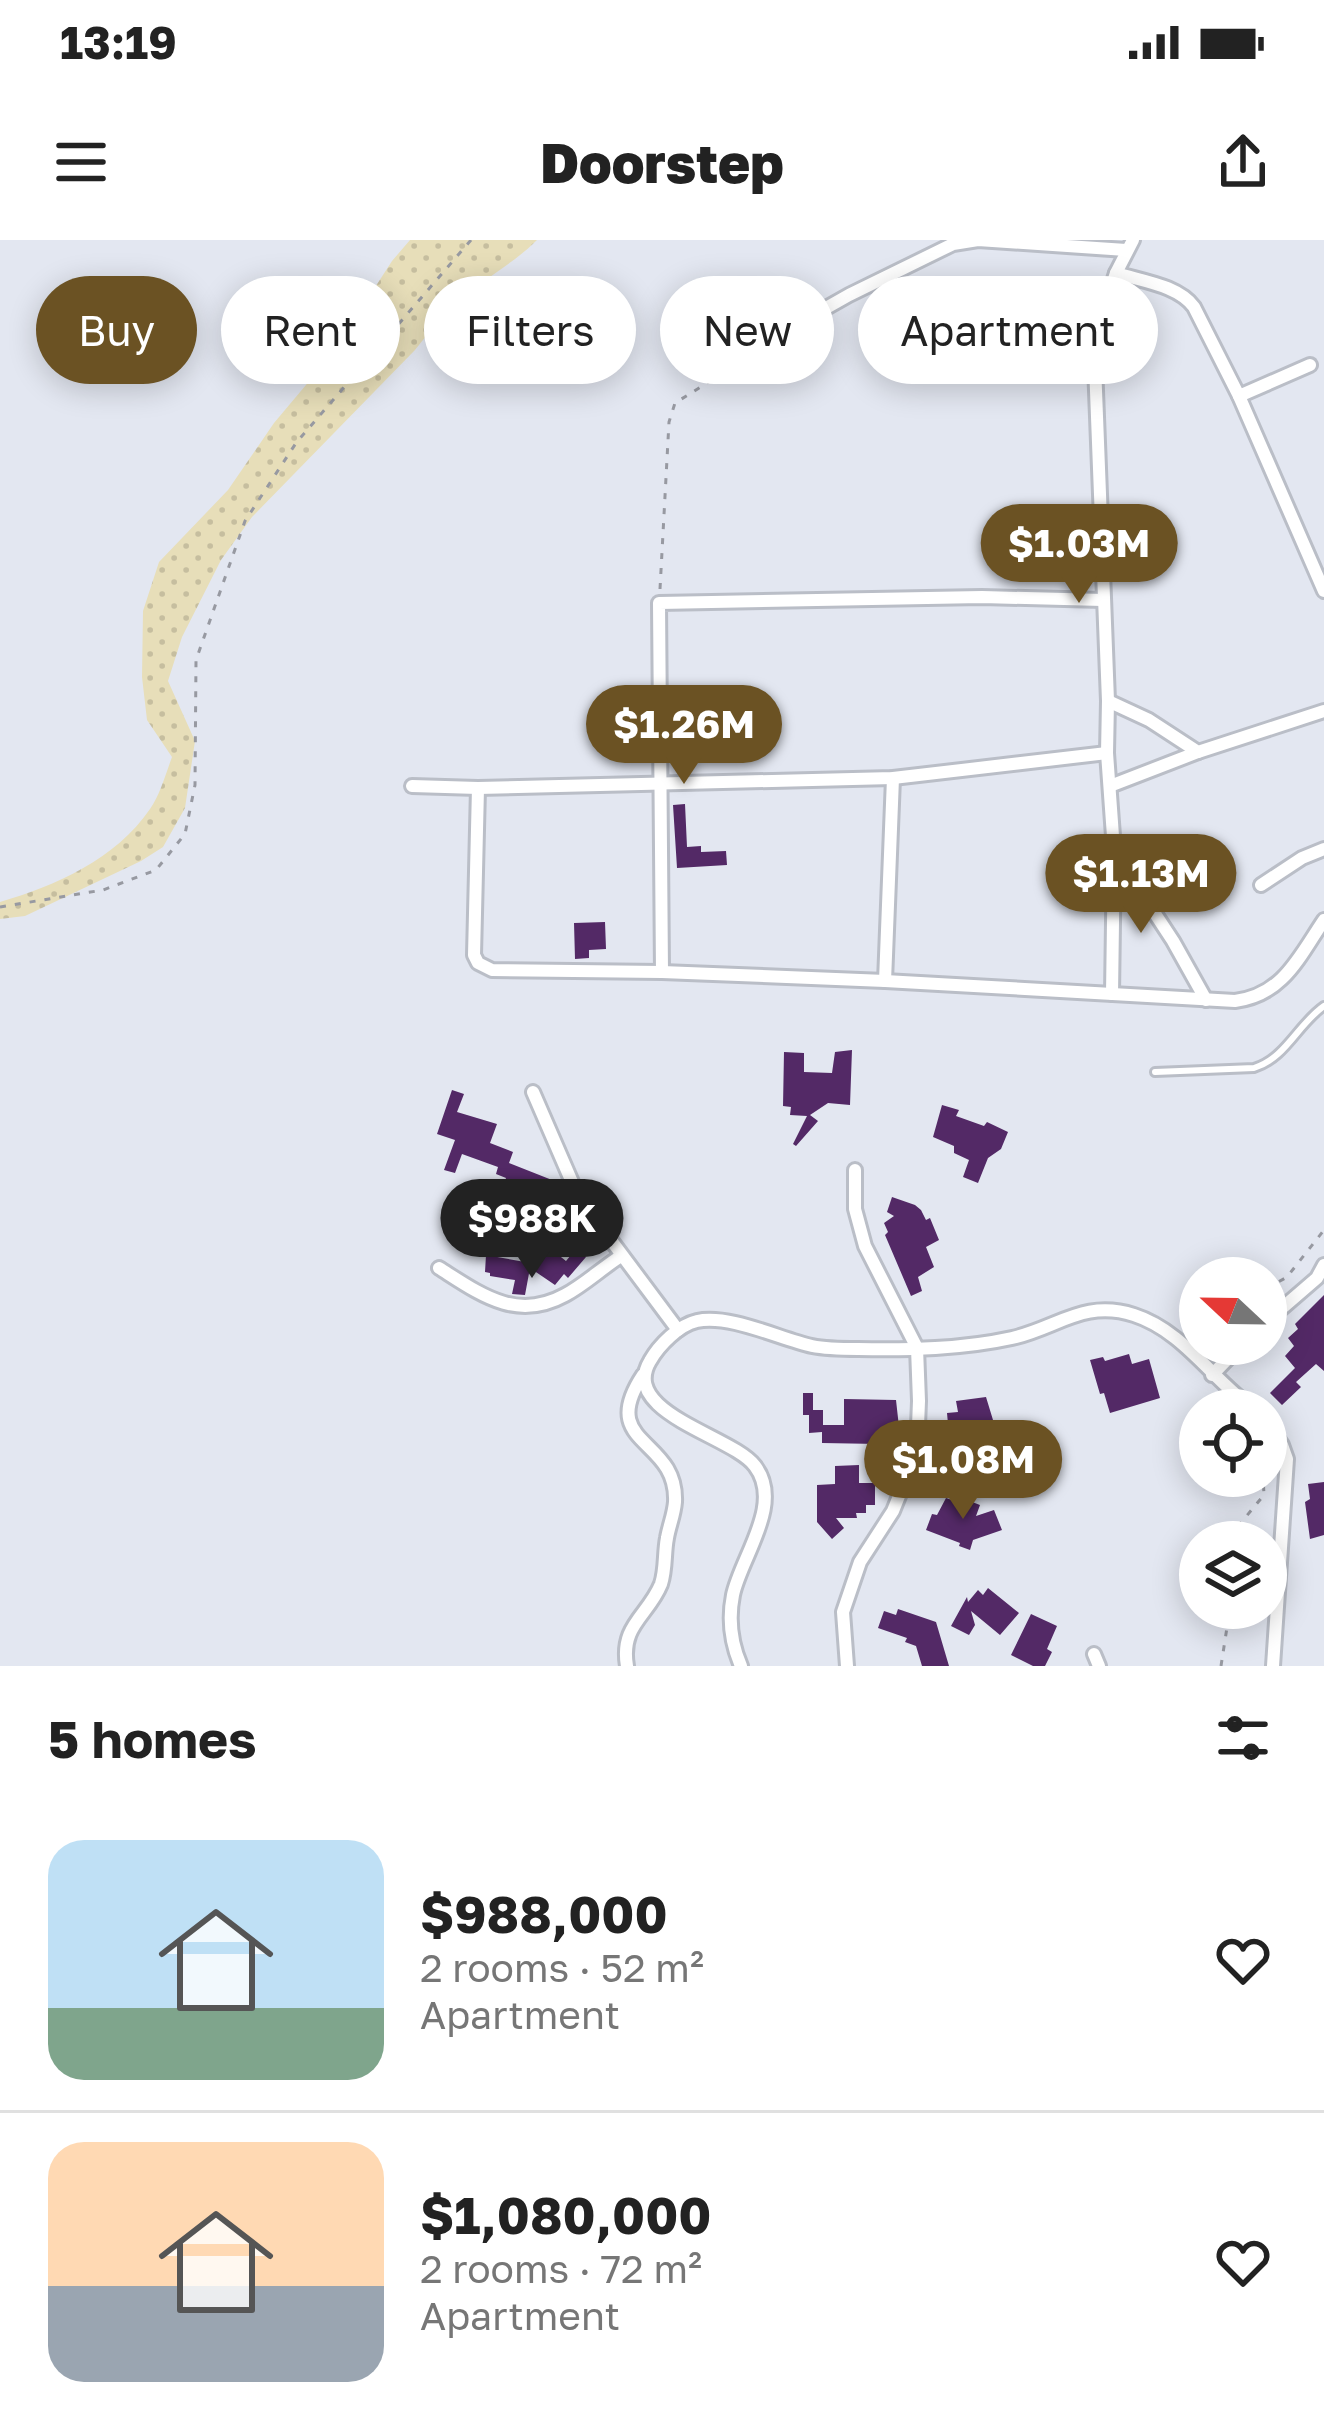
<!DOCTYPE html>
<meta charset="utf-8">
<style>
body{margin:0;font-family:"Golos Text",sans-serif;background:#f2f2f2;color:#222;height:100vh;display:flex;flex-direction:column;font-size:45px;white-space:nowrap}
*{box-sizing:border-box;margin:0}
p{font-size:39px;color:#767676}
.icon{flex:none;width:66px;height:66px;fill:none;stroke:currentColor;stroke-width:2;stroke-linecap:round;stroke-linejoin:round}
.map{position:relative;height:1426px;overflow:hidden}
.details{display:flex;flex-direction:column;background:#fff;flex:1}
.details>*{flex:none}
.banner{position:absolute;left:36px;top:36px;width:1254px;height:108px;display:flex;gap:24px}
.needle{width:78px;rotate:292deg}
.controls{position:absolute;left:1179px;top:1017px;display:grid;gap:24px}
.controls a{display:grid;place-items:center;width:108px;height:108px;border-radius:50%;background:#fff;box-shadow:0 6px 30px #0003;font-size:60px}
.price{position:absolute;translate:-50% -102px;padding:0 27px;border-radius:42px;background:#6b5223;color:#fff;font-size:39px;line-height:78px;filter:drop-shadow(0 3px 6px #0008)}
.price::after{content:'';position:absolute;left:50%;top:72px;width:36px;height:27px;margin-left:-18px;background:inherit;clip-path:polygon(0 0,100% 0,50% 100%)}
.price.selected{background:#222;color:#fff}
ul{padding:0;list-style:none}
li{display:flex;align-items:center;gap:36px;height:300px;padding:0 48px}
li+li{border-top:3px solid #e0e0e0}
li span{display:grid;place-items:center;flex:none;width:336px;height:240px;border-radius:36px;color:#555}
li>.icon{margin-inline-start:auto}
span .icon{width:144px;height:144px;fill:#fffc;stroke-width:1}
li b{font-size:51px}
h2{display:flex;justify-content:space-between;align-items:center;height:144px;padding:0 48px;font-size:51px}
.chip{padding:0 42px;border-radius:54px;background:#fff;box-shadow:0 6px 30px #0003;font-size:42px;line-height:108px}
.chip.selected{background:#6b5223;color:#fff}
.status{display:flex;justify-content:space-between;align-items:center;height:84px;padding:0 60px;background:#fff;direction:ltr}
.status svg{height:33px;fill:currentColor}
header{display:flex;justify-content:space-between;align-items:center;height:156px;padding:0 48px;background:#fff;font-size:54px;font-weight:800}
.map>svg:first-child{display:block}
.sand{fill:url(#sand-dots)}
.building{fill:#532966}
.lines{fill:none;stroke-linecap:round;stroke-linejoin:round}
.service-casing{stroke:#babec7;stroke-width:12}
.minor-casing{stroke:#babec7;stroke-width:18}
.path{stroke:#9799a1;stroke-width:3;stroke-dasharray:6 9;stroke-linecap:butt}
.service{stroke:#fff;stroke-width:6}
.minor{stroke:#fff;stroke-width:12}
</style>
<div class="status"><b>13:19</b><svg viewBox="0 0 49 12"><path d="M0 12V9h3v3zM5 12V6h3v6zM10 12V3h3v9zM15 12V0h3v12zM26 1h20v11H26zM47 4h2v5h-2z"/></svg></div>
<header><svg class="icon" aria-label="menu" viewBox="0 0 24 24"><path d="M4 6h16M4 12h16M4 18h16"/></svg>Doorstep<svg class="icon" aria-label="share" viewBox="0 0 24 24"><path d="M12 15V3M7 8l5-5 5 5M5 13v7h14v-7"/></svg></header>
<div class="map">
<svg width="1324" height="1426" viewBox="0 0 1324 1426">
<defs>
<pattern id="sand-dots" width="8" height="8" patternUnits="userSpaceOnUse" patternTransform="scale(3)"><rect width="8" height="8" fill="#e7deb9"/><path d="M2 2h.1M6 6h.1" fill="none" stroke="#c6be9f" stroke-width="1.8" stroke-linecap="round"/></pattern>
</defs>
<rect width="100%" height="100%" fill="#e3e7f1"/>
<path class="sand" d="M410 0H537C518 19 497 31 476 47 452 65 433 87 415 110L252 277 221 320 182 397 168 441 195 501 185 568 163 607 141 621 25 676 0 679V662C55 646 116 619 150 569 160 555 166 533 172 517L147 480 142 437 143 371 159 322 228 250 274 183 332 114 392 21Z"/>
<g class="building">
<path d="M685 564 687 607 701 606V612L726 611 727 625 677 628 673 565Z"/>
<path d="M605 682 606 709 589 710V718L575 719 574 683Z"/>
<path d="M852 810 850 865 828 863 810 875 818 881 796 906 793 904 807 876 790 875 791 867 783 866 784 812 804 813V832L832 833 835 812Z"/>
<path d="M452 850 464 854 457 872 497 884 490 903 513 912 509 923 552 940 536 977 550 989 539 1003 518 986 482 978 479 1001 453 998 459 948 471 949 470 961 484 962 483 968 502 972 510 953 502 949 506 938 496 934 498 927 462 914 455 933 444 930 455 900 437 894Z"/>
<path d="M942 865 959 870 956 876 984 886 987 882 1008 892 1001 909 988 918 978 943 963 937 969 920 954 913V906L933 897Z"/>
<path d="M892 957 915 965 921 970 926 980 930 978 939 1000 926 1007 934 1027 918 1037 922 1051 911 1056 885 995 888 992 884 983 894 976 887 972Z"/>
<path d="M542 1002 566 1021 576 1009 586 1017 568 1038 564 1034 555 1045 530 1028 525 1055 512 1054 515 1040 490 1036V1033L485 1032 486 1015 525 1022Z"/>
<path d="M1324 1055V1131L1316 1124 1296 1142 1301 1147 1282 1165 1270 1153 1295 1128 1285 1116 1294 1106 1288 1098 1298 1089 1295 1084Z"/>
<path d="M1129 1114 1132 1124 1149 1119 1160 1158 1110 1173 1104 1153 1100 1154 1090 1120 1103 1117 1105 1121Z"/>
<path d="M803 1153H813V1170H823V1185H844V1159L896 1160 899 1187 879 1189V1204L822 1203V1192L809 1193V1175H803Z"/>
<path d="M986 1157 993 1180 977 1183 978 1190 965 1192 963 1181 948 1184 947 1173 958 1172 956 1161Z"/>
<path d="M859 1225V1243H875V1265H866V1273H856L857 1278H836L844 1288 832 1299 817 1282V1245L835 1244V1226Z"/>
<path d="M1324 1242V1295L1310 1299 1305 1262 1310 1259 1308 1244Z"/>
<path d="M954 1255 980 1265 976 1276 994 1270 1002 1290 973 1300 970 1310 959 1306 960 1303 926 1290 932 1274 937 1275 946 1258 952 1260Z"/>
<path d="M988 1348 1019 1373 1000 1395 971 1371 975 1385 969 1395 951 1386 967 1357 968 1362 978 1350 983 1355Z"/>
<path d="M898 1369 936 1382 949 1426H922L916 1406 905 1402 907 1398 878 1388 884 1371 896 1375Z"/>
<path d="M1031 1374 1057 1386 1047 1409 1052 1412 1045 1426H1033L1011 1415Z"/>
</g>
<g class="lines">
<g class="service-casing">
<path id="service" d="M1155 832 1254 828C1286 818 1297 785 1324 766"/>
</g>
<g class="minor-casing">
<g id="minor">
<path d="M1116 33C1141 41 1178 45 1194 67L1239 156 1324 351"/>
<path d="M762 110 803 81 849 55 953 4 978 0 1126 10"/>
<path d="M908 134 986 110 1094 99"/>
<path d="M1239 156 1310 125"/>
<path d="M1108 461 1149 480 1198 512 1324 471"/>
<path d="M412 546 478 548 893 538 1107 513"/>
<path d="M1110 546 1198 512"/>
<path d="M478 548 474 715 478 723 492 730 662 732 885 741 1235 761C1283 755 1299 717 1324 680"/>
<path d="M1114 611 1173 701 1206 760"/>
<path d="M1261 645 1302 618 1324 609"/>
<path d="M662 732 659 363 982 357 1103 360"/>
<path d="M885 741 893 538"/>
<path d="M1112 754 1114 610 1107 513 1108 461 1094 99 1116 33 1133 0"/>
<path d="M533 852 578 956 678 1090"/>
<path d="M439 1028C480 1054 516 1082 565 1055 584 1045 602 1028 621 1016"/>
<path d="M1266 1082 1317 1038 1324 1025"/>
<path d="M1212 1135 1242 1104"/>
<path d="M1266 1182 1282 1205 1287 1219 1273 1426"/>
<path d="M1094 1414 1099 1426"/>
<path d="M627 1426C620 1385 648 1376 661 1344 666 1329 664 1313 667 1298 669 1286 674 1275 675 1262 678 1197 596 1206 643 1135"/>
<path d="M741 1426C731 1403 728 1380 733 1355 741 1317 784 1264 755 1226 733 1196 619 1173 650 1121 659 1105 679 1085 697 1081 730 1074 780 1099 812 1106 827 1109 843 1109 858 1109 909 1110 962 1109 1012 1098 1057 1088 1084 1059 1134 1075 1184 1091 1213 1141 1255 1170"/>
<path d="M847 1426 843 1372 860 1322 893 1271 917 1211 919 1161 917 1108 865 1006 855 969V930"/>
</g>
</g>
<g class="path">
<path d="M660 349 669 182 675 163 752 115"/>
<path d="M0 667 103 650 156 630 185 594 195 545 196 420 245 281 296 203 471 0"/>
<path d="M1266 1049 1287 1037 1324 990"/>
<path d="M1212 1107 1213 1104"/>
<path d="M1205 1159 1207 1170"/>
<path d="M1237 1302 1239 1285 1264 1255 1263 1236"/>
<path d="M1221 1426 1230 1368"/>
</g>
<use href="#service" class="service"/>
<use href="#minor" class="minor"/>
</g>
</svg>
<div class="controls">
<a><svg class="needle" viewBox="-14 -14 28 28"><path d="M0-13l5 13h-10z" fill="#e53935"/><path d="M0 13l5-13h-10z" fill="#767676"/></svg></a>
<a><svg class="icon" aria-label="locate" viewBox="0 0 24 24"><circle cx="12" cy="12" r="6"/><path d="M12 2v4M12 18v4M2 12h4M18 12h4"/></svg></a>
<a><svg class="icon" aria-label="layers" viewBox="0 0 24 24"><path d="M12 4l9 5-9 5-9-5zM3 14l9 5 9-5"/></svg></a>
</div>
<b class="price" style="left:1079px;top:366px">$1.03M</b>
<b class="price" style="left:684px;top:547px">$1.26M</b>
<b class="price" style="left:1141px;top:696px">$1.13M</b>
<b class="price selected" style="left:532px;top:1041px">$988K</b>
<b class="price" style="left:963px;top:1282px">$1.08M</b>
<div class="banner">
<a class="chip selected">Buy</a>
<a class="chip">Rent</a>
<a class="chip">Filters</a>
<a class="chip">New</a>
<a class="chip">Apartment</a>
</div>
</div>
<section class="details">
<h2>5 homes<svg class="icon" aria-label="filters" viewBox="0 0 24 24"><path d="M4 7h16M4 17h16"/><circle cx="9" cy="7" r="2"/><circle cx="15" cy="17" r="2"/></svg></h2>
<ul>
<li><span style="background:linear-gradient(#bfe0f5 70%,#7fa58c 0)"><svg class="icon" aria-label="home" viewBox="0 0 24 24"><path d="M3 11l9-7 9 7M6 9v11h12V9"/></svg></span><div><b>$988,000</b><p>2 rooms · 52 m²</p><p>Apartment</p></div><svg class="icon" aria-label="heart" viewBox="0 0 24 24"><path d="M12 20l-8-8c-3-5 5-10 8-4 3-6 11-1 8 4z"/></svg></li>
<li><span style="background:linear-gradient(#ffd9b3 60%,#9aa5b1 0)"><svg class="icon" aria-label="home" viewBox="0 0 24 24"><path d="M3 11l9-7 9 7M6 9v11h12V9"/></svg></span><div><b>$1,080,000</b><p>2 rooms · 72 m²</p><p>Apartment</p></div><svg class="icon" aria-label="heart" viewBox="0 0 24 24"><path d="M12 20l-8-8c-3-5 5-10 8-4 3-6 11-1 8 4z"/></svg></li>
</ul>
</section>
